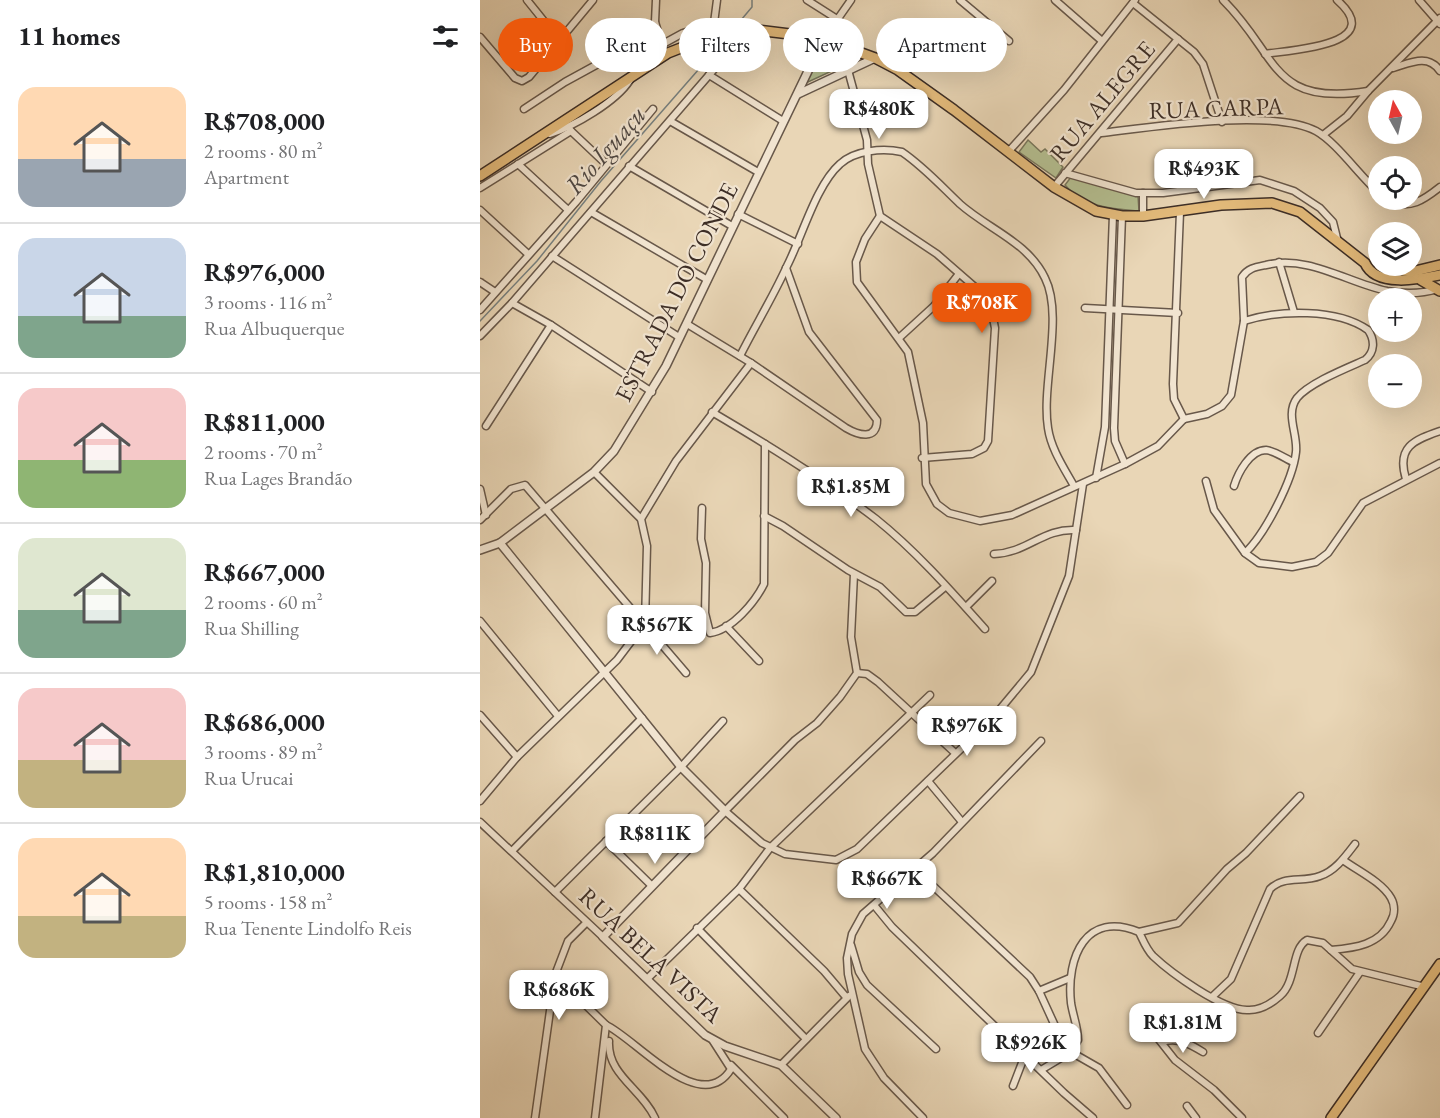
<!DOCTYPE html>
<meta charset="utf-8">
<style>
body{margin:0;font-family:"EB Garamond",serif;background:#f6f6f6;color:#202124;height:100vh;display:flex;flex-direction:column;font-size:22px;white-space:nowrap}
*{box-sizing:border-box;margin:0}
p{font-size:20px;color:#757577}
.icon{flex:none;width:33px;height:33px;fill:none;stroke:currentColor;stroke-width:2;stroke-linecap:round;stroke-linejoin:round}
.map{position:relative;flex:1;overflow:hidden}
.sheet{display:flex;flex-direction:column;background:#fff;width:480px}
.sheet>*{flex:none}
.hud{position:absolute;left:18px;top:18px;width:570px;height:54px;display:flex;gap:12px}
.needle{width:39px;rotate:352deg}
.tools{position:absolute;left:888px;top:90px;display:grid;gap:12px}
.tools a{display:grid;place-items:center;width:54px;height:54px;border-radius:50%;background:#fff;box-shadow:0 6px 24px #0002;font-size:30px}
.price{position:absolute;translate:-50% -51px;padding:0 14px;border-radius:12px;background:#fff;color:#222;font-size:20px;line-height:39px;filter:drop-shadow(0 2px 3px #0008)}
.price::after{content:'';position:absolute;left:50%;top:36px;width:18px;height:14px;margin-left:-9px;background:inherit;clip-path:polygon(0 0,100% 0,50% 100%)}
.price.selected{background:#ea580c;color:#fff}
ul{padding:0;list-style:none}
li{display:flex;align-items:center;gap:18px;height:150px;padding:0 18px}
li+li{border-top:2px solid #e0e0e0}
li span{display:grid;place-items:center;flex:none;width:168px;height:120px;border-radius:18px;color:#555}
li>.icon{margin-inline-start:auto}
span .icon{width:72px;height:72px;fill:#fffc;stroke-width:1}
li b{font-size:26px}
h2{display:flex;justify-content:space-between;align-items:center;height:72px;padding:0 18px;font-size:26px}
.pill{padding:0 21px;border-radius:27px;background:#fff;box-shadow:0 6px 24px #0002;font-size:21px;line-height:54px}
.pill.selected{background:#ea580c;color:#fff}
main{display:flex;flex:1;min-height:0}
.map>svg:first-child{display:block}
.green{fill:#b4be90;stroke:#78765b;stroke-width:1.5}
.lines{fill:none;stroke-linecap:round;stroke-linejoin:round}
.stream{stroke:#77807f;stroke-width:1.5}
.minor-casing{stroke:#68584a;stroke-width:9}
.tertiary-casing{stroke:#68584a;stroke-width:10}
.primary-casing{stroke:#3d2e26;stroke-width:12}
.minor{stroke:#f1e4d0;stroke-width:6}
.tertiary{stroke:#f1e4d0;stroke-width:7}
.primary{stroke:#e4bb7b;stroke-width:9}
.labels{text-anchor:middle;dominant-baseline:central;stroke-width:4.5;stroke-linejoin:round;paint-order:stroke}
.street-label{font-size:24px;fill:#3d2e26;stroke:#f1e4d0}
.water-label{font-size:26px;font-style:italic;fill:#504944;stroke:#f1e4d0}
</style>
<main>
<section class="sheet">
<h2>11 homes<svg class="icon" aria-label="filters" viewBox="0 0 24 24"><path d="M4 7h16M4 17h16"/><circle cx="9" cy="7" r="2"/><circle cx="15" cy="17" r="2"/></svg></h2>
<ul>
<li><span style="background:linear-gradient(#ffd9b3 60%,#9aa5b1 0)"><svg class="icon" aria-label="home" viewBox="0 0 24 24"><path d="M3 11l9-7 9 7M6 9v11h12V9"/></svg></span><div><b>R$708,000</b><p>2 rooms · 80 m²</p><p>Apartment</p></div></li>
<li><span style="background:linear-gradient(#c9d6e8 65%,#7fa58c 0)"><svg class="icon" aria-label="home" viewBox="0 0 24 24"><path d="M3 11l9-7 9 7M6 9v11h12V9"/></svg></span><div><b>R$976,000</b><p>3 rooms · 116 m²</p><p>Rua Albuquerque</p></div></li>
<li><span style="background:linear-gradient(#f6c9c9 60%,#8fb573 0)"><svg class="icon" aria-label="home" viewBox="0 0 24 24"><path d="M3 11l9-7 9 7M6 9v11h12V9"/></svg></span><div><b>R$811,000</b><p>2 rooms · 70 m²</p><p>Rua Lages Brandão</p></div></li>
<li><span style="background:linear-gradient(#dfe7d0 60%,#7fa58c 0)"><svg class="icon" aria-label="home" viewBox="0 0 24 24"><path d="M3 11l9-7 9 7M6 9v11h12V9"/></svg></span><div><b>R$667,000</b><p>2 rooms · 60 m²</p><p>Rua Shilling</p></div></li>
<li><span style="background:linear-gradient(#f6c9c9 60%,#c2b280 0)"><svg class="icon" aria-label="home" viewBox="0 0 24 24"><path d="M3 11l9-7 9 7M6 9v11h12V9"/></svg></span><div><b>R$686,000</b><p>3 rooms · 89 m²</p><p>Rua Urucai</p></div></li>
<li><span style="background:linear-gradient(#ffd9b3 65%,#c2b280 0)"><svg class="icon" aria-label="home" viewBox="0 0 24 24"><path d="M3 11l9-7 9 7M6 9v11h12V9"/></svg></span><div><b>R$1,810,000</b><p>5 rooms · 158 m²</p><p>Rua Tenente Lindolfo Reis</p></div></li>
</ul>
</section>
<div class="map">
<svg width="960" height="1118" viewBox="0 0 960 1118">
<rect width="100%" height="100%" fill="#e9d6b6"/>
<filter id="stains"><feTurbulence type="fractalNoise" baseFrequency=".00333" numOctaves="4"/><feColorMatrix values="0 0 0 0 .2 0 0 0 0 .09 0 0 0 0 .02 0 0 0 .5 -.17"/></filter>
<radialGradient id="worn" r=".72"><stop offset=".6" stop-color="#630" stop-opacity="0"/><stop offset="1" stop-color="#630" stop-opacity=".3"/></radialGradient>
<g class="green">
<path d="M340 47 379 56 380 58 328 82 326 77Z"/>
<path d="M548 140 561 152 565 149 583 167 576 178 539 152Z"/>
<path d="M591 177 658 196 659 211C633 209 602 207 585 185Z"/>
</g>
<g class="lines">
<g class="stream">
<path d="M256 26 272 7V0"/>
<path d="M0 321 57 261 121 181 247 37"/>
</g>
<g class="minor-casing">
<g id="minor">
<path d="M47 0 80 41"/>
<path d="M176 0 175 22 183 48"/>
<path d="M327 0 357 19 374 48"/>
<path d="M480 0 529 41"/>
<path d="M575 0 622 41"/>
<path d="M743 0C799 55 790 107 888 91"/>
<path d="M939 0 960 24"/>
<path d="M653 3 714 52 723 64 742 122"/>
<path d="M0 37 35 78 42 81 49 77 113 0"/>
<path d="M343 40 371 0"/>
<path d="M181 45 203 33 234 23 237 0"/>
<path d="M785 54C809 50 909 46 857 0"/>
<path d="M913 68C930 63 948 53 960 71"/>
<path d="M368 70 387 140 388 164 400 216 457 254 504 295 510 303 515 328 508 441 504 448 492 454 442 458"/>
<path d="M229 75 303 121"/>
<path d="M44 109 85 82 149 47 175 22"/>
<path d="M190 121 278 172"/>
<path d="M90 130 126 164"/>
<path d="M621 133C671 127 793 108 836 131 856 142 879 175 898 192"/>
<path d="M70 134C94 126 136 102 150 80"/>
<path d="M843 135 867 116 888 91 960 18"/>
<path d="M529 151 584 90 655 0"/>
<path d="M38 164 88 210"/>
<path d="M149 166 252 226"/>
<path d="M585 173 656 193H683L780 180 814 191 840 208 853 222 858 242"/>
<path d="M574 187 698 39"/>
<path d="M0 188 91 131"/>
<path d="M663 193V216"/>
<path d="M909 200C929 211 945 199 960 187"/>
<path d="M0 210 48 254"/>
<path d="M111 212 226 279"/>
<path d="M700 212 693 384 694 399 704 419"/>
<path d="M258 214 318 244"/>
<path d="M400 216 385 239 376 262 377 282 428 352 443 423 446 484 457 504 469 513 500 521 532 515 645 464 678 446 704 419"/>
<path d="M642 216 634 428 635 441 645 464"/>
<path d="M72 256 199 337"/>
<path d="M799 262 814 312"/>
<path d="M0 282 15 292"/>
<path d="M32 303 71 325 172 392"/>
<path d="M605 308 698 313"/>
<path d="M0 310 96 202 173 109"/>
<path d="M764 321C799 310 857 308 888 330 895 340 895 352 885 360 867 368 829 383 817 398 805 414 818 434 816 452 813 480 785 534 765 553"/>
<path d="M207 324 271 363 366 428C378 435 397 441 397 420L329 332 306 268"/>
<path d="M0 336 32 303 268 30"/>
<path d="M419 338 454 306 478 275"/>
<path d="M260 356C275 326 293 297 307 266 322 237 336 185 360 164 375 150 403 148 422 152 444 167 461 186 480 204 508 229 548 242 565 278 584 316 561 385 568 428 571 449 584 468 594 486"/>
<path d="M232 412C288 445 345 480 396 519 436 551 472 592 505 629"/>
<path d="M704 419 727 414 742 406 751 395 764 321 762 277C768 268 776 267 786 265 829 255 866 282 907 291 924 294 941 294 958 289"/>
<path d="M6 426 71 325"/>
<path d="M114 472 161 519"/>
<path d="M616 478 625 427 633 215"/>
<path d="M926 479C916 447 934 440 960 431"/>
<path d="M726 481 734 510 765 553 779 563 812 567 836 562 848 553 883 503 960 463"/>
<path d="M754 486C758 473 770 450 786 450 795 451 806 459 813 462"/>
<path d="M0 489 6 515"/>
<path d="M222 508 221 539 226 563 225 613 230 633C252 630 275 602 284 584L285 444"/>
<path d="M284 516 303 526 368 570 400 587 426 612H435L465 587"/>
<path d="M0 520 31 489 45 485 206 673"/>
<path d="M514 554C547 553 563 528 596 530"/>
<path d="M374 574 371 637 377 673 360 697 337 723 315 740 245 811 282 843 305 854 356 860 377 849 511 720 551 672 589 576 603 484"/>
<path d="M486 607 512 581"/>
<path d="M0 621 78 716"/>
<path d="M165 623 167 546 161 519 196 461 271 363"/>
<path d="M246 626 279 661"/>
<path d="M377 673 387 674 398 682 474 752"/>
<path d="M0 715 37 757"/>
<path d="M448 781 482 822"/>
<path d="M0 801 37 757 137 660 165 623"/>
<path d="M0 822 123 937"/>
<path d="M126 841 171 885"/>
<path d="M32 851 162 718"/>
<path d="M436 870 550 977 559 991 581 1039 591 1052 619 1068 647 1105"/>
<path d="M259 889 344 971 366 997"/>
<path d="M75 892 201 767 243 721"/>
<path d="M394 905 412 927 584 1093 613 1118"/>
<path d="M217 928 326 1039"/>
<path d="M659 932 698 923 747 869 766 853 820 796"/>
<path d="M371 945 379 972 387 985 456 1049"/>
<path d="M851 950C875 948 900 945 911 921 915 914 915 905 911 898 902 882 878 871 863 860"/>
<path d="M75 975 126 1025 115 1118"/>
<path d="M168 978 259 889 290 848 450 695"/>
<path d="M559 991 590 978"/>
<path d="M732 997 751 979 790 889C804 875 822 883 840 876 855 871 865 857 875 844"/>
<path d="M126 1025C155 1038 221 1118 251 1069L233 1041"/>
<path d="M669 1027 695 1060 734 1090 762 1118"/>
<path d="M838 1033 880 972"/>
<path d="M129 1041C127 1075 162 1089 175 1118"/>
<path d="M682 1042C698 1037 710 1044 723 1052"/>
<path d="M251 1065 304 1118"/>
<path d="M301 1065 369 996"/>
<path d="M561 1070 591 1052 598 1040C598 1027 593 1016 591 1003 586 957 606 910 659 932 663 940 666 949 673 956 691 973 742 1010 767 1010 780 1011 791 1004 800 996 817 981 811 949 827 940L843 943 872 969 945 987"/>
<path d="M533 1086 545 1055"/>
<path d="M707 1106 716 1118"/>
<path d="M55 1118 75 975 88 941 106 923"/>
<path d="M443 1118 404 1078 385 1049 368 974 367 958 372 934 383 914 453 853 561 741"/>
</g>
</g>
<g class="tertiary-casing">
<g id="tertiary">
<path d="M318 94 395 58"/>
<path d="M20 543 201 767 245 811 123 937 225 1035 245 1046 301 1065 356 1118"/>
<path d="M0 550 20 543 114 472 134 451 186 366 343 40"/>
</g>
</g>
<g class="primary-casing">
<g id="primary">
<path d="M0 176 188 53 239 33 269 29 318 35 354 43 395 58 418 70 474 110 574 187 616 211 642 216H663L741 205 792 203 820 212 885 263C896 288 940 279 960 275"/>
<path d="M900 266 931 272 960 265"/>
<path d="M941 280 960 291"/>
<path d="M851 1118 960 964"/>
</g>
</g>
<use href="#minor" class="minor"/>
<use href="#tertiary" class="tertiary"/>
<use href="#primary" class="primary"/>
</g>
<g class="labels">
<g class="street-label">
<text transform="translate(622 101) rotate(-50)">RUA ALEGRE</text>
<text transform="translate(736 108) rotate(-2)">RUA CARPA</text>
<text transform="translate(196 292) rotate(-63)">ESTRADA DO CONDE</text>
<text transform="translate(171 955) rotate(43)">RUA BELA VISTA</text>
</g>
<g class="water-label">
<text transform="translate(125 150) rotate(-49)">Rio Iguaçu</text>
</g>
</g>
<rect width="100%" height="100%" filter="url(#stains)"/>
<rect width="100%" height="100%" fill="url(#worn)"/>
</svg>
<div class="tools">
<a><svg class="needle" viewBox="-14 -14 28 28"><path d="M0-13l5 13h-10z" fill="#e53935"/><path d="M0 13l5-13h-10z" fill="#757577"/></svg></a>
<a><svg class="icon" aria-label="locate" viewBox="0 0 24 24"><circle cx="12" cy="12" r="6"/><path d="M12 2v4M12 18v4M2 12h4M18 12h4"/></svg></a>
<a><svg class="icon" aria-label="layers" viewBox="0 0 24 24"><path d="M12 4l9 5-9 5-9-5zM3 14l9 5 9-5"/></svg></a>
<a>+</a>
<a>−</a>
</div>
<b class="price" style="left:399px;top:140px">R$480K</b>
<b class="price" style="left:724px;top:200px">R$493K</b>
<b class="price selected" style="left:502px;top:334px">R$708K</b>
<b class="price" style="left:371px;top:518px">R$1.85M</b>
<b class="price" style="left:177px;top:656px">R$567K</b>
<b class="price" style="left:487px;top:757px">R$976K</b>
<b class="price" style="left:175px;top:865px">R$811K</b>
<b class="price" style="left:407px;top:910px">R$667K</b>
<b class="price" style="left:79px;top:1021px">R$686K</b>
<b class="price" style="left:703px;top:1054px">R$1.81M</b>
<b class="price" style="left:551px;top:1074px">R$926K</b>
<div class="hud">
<a class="pill selected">Buy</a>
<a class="pill">Rent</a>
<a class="pill">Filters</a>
<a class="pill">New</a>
<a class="pill">Apartment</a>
</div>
</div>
</main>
